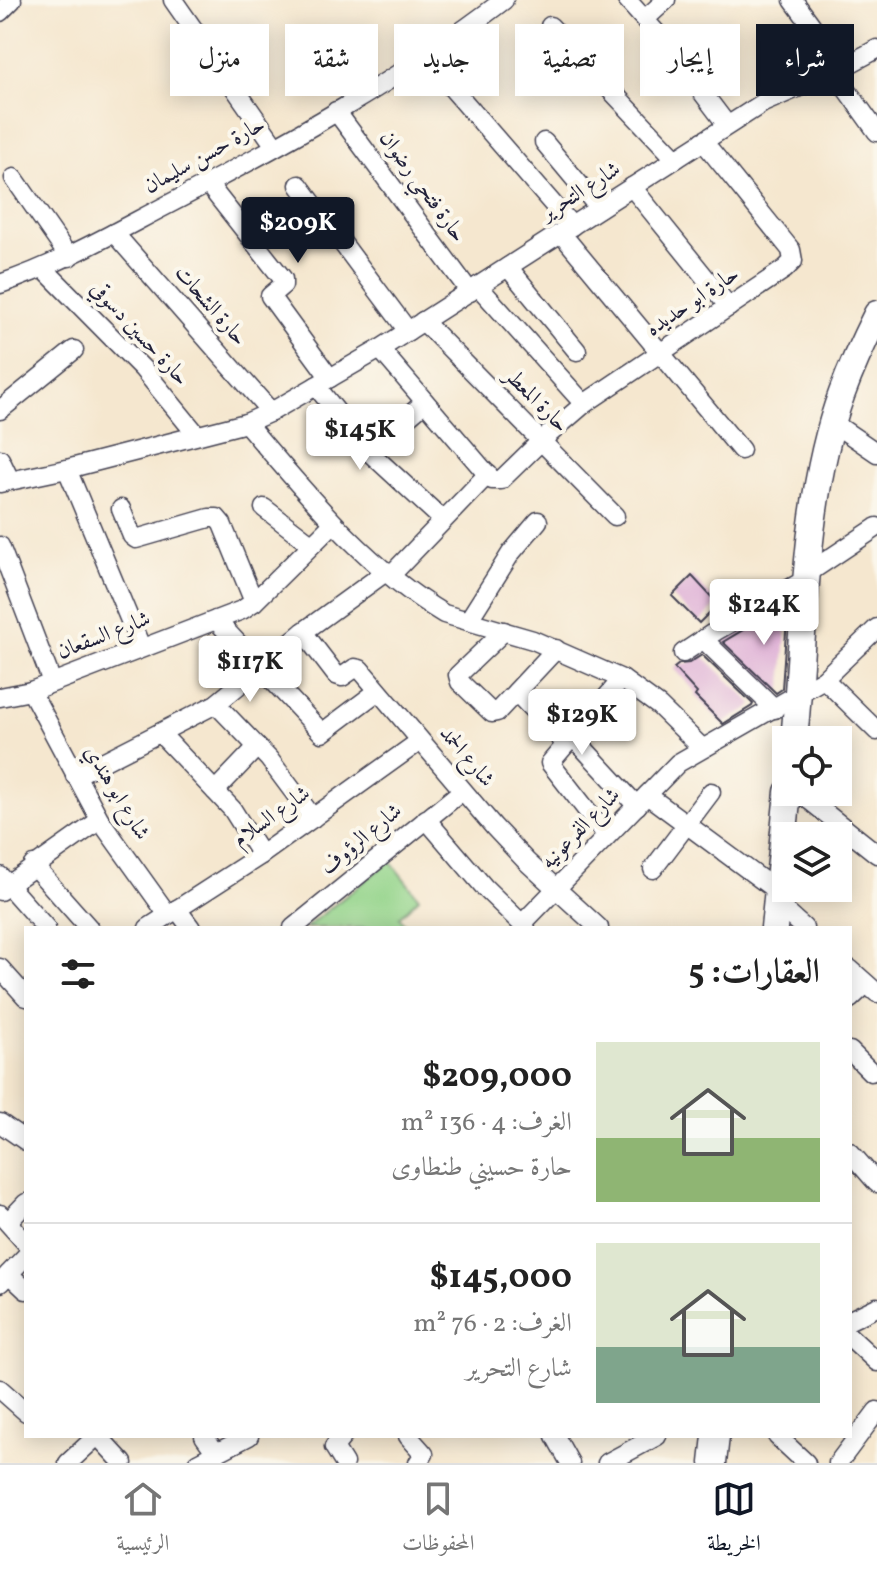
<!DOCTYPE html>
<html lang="ar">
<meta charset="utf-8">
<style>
body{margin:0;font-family:Vollkorn,Amiri,serif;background:#f2f2f2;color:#222;direction:rtl;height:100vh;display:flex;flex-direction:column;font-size:30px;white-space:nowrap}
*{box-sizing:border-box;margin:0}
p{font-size:26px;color:#767676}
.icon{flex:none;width:44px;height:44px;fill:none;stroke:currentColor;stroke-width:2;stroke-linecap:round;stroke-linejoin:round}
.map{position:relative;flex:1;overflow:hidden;direction:ltr}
.details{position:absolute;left:24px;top:926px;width:828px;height:512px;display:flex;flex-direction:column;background:#fff;border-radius:0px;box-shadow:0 4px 20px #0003;direction:rtl}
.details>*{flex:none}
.top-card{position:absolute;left:24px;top:24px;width:830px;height:72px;direction:rtl;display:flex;gap:16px}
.fabs{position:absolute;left:772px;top:726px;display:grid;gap:16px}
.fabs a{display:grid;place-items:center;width:80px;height:80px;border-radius:0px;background:#fff;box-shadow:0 4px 20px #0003;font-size:40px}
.price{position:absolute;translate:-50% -68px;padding:0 18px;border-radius:8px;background:#fff;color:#222;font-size:26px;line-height:52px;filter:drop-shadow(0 2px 4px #0008)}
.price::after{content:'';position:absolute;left:50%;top:48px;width:24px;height:18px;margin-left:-12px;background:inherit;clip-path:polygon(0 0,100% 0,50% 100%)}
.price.selected{background:#111827;color:#fff}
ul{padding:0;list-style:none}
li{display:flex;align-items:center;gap:24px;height:200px;padding:0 32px}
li+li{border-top:2px solid #e0e0e0}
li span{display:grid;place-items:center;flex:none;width:224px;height:160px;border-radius:0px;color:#555}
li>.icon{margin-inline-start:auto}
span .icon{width:96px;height:96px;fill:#fffc;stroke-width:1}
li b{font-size:34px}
h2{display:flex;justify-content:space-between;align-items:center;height:96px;padding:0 32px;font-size:34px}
.chip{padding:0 28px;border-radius:0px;background:#fff;box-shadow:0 4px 20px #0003;font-size:28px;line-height:72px}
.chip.selected{background:#111827;color:#fff}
.tab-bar{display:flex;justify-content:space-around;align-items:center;height:112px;border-top:2px solid #e0e0e0;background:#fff;font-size:22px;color:#767676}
.tab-bar a{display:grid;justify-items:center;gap:4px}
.tab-bar .selected{color:#111827}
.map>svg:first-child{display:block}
.green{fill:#94d48b;stroke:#5b7b63;stroke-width:2}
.building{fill:#d9a3d2}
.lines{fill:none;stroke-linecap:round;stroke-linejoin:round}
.minor-casing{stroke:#424051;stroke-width:21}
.secondary-casing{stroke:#424051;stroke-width:29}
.minor{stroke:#fff;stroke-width:18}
.secondary{stroke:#fff;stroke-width:26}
.labels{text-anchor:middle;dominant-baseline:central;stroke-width:8;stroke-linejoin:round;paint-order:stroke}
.street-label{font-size:22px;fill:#22223b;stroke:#fbf7ec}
</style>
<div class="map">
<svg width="877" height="1463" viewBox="0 0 877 1463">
<rect width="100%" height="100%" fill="#fbf7ec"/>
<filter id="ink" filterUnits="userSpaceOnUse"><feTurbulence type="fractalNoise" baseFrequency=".0125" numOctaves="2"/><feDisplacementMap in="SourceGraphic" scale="16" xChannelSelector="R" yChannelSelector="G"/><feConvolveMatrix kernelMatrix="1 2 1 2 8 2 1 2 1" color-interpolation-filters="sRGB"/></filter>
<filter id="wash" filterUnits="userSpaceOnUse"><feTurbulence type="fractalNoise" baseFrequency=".006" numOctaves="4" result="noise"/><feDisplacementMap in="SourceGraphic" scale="32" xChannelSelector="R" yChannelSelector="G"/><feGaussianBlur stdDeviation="1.8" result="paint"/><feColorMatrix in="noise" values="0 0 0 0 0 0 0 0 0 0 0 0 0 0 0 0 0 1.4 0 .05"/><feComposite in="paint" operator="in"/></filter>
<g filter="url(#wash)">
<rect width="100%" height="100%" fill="#f5e7cf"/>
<path class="green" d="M390 861 419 898 399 917 408 928H305Z"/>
<g id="blocks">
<g class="building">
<path d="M692 576 718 604 699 623 672 596Z"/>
<path d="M788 603 782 689 776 693 723 642Z"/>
<path d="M702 655 753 704 752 706 723 724 695 696 697 693 674 668 679 664 689 663Z"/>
</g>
</g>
</g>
<g filter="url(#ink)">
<use href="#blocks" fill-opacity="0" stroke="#424051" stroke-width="2"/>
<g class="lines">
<g class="minor-casing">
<g id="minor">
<path d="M173 0 275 146"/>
<path d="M627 0 661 38 727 125"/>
<path d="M793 0 842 67"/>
<path d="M0 12 12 0"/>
<path d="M645 19 666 0"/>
<path d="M550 26 676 159"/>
<path d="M426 58 572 226"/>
<path d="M834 72 877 132"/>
<path d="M336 111 470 292"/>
<path d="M544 142 599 208"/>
<path d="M14 178 69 257"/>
<path d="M208 184 283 279V285L270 296 330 378"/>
<path d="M299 185 408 331"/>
<path d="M632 187 729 307"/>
<path d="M114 233 271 412"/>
<path d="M561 233 741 450"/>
<path d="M508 267 577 351"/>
<path d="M44 269 143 369 197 435"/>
<path d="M0 284C60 264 115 232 171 203 286 143 401 79 504 0"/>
<path d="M478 286 584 404"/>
<path d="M423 321 615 516"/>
<path d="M380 349 492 480H501L541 441 584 404 785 269 793 261 791 250 703 141"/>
<path d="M316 386 368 451 443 520"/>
<path d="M0 410 74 350"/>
<path d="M246 423C305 492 365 567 444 614L533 640 622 679 659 706 701 747"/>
<path d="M833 423 877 453"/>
<path d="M368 451 425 402"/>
<path d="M0 459 10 480"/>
<path d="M67 469 141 647"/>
<path d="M0 483 67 469 246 423 271 412 380 349 763 103 834 72 877 49"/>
<path d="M264 508 311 544"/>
<path d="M121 509 132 536 136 539 209 518H217L222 524 254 602"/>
<path d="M0 546 52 682"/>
<path d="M808 573 877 527"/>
<path d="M391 575 488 474"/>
<path d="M216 620 322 733 378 691"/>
<path d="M468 621 511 553 538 521"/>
<path d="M504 631 458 675 460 682 492 713 497 712 556 649"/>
<path d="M303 632 336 675 342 677 355 668 360 669 494 827 527 862 599 928"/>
<path d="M703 639 775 709"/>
<path d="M683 653 716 631 808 578"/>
<path d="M824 679 877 731"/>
<path d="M31 691 100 820 168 915"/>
<path d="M516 692 566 744"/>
<path d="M0 697 31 691 242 610 254 602 333 524"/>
<path d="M216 704 269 759 313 818"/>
<path d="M160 733 232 809 261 855"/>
<path d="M573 737 637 806"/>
<path d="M75 776 216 704 303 632 387 571"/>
<path d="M215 791 257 747"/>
<path d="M799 792 877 854"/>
<path d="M647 795 777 891"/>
<path d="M426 819 485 888 526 928"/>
<path d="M607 836 550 763 622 679"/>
<path d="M33 865 89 928"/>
<path d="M653 869 711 792"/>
<path d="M0 876 46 928"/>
<path d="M0 891 100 820"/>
<path d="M777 904 804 928"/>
<path d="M177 909 191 928"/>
<path d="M522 924 678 763 824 679 877 628"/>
<path d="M148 928 261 855 420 741"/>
<path d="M293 928 462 791"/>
<path d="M0 968 26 997"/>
<path d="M850 969 877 993"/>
<path d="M850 999 866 984"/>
<path d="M850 1051 871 1072"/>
<path d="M0 1123 26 1141"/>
<path d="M850 1152 877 1183"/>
<path d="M0 1214 26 1243"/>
<path d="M8 1222 26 1203"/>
<path d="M9 1274 26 1290"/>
<path d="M0 1283 26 1256"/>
<path d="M850 1320 877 1307"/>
<path d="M850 1337 877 1362"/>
<path d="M0 1389 26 1412"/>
<path d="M98 1436 123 1463"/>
<path d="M204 1436 216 1453"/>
<path d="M343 1436 334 1447 344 1463"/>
<path d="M408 1436 424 1454 418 1463"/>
<path d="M555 1436 570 1463"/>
<path d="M777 1436 806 1463"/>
<path d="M68 1463 97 1436"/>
<path d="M197 1463 249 1436"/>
<path d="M607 1463 657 1436"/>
<path d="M838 1463 877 1411"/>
</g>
</g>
<g class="secondary-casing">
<g id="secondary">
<path d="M794 740C805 629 803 498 842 393 852 366 864 340 877 314"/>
<path d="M774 928 788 792"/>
<path d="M713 1463 716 1436"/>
</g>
</g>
<use href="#minor" class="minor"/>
<use href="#secondary" class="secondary"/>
</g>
</g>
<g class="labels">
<g class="street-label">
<text transform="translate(205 156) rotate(-29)">حارة حسن سليمان</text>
<text transform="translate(422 187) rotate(54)">حارة فتحي رضوان</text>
<text transform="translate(581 192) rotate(-33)">شارع التحرير</text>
<text transform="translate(693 302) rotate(-34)">حارة ابو حديده</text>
<text transform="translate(210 306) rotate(49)">حارة الشحات</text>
<text transform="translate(139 334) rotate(47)">حارة حسين دسوقي</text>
<text transform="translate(536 401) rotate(45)">حارة المعطر</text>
<text transform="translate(104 636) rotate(-21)">شارع السقعان</text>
<text transform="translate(466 757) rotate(50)">شارع الحمد</text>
<text transform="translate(116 793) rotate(59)">شارع ابو هندي</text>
<text transform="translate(272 817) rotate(-35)">شارع السلام</text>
<text transform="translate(581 829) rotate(-46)">شارع الفرعونيه</text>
<text transform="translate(362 840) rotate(-40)">شارع الرؤوف</text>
</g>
</g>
</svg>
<div class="fabs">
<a><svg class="icon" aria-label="locate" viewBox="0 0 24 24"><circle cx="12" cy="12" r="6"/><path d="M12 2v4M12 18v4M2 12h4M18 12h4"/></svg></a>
<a><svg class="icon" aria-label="layers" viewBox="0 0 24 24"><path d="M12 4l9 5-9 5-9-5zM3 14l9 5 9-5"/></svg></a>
</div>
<b class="price selected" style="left:298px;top:265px">$209K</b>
<b class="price" style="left:360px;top:472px">$145K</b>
<b class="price" style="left:764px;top:647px">$124K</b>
<b class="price" style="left:250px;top:704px">$117K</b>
<b class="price" style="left:582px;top:757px">$129K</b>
<div class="top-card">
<a class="chip selected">شراء</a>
<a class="chip">إيجار</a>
<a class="chip">تصفية</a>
<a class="chip">جديد</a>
<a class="chip">شقة</a>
<a class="chip">منزل</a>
</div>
<section class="details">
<h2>العقارات: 5<svg class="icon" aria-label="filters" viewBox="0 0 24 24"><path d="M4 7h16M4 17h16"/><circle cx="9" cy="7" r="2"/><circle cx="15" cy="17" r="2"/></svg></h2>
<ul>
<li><span style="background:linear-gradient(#dfe7d0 60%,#8fb573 0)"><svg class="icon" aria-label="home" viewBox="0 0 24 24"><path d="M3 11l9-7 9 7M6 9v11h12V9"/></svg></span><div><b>$209,000</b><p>الغرف: 4 · 136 m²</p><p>حارة حسيني طنطاوى</p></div></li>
<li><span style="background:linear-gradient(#dfe7d0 65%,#7fa58c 0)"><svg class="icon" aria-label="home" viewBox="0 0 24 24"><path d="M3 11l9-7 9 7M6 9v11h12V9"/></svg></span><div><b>$145,000</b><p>الغرف: 2 · 76 m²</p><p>شارع التحرير</p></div></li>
</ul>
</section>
</div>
<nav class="tab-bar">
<a class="selected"><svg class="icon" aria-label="map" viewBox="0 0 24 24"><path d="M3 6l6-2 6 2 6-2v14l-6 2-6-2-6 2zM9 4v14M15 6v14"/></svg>الخريطة</a>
<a><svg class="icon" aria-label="saved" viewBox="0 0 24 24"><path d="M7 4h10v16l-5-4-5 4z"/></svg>المحفوظات</a>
<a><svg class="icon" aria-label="home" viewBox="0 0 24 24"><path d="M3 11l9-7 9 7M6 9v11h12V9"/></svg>الرئيسية</a>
</nav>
